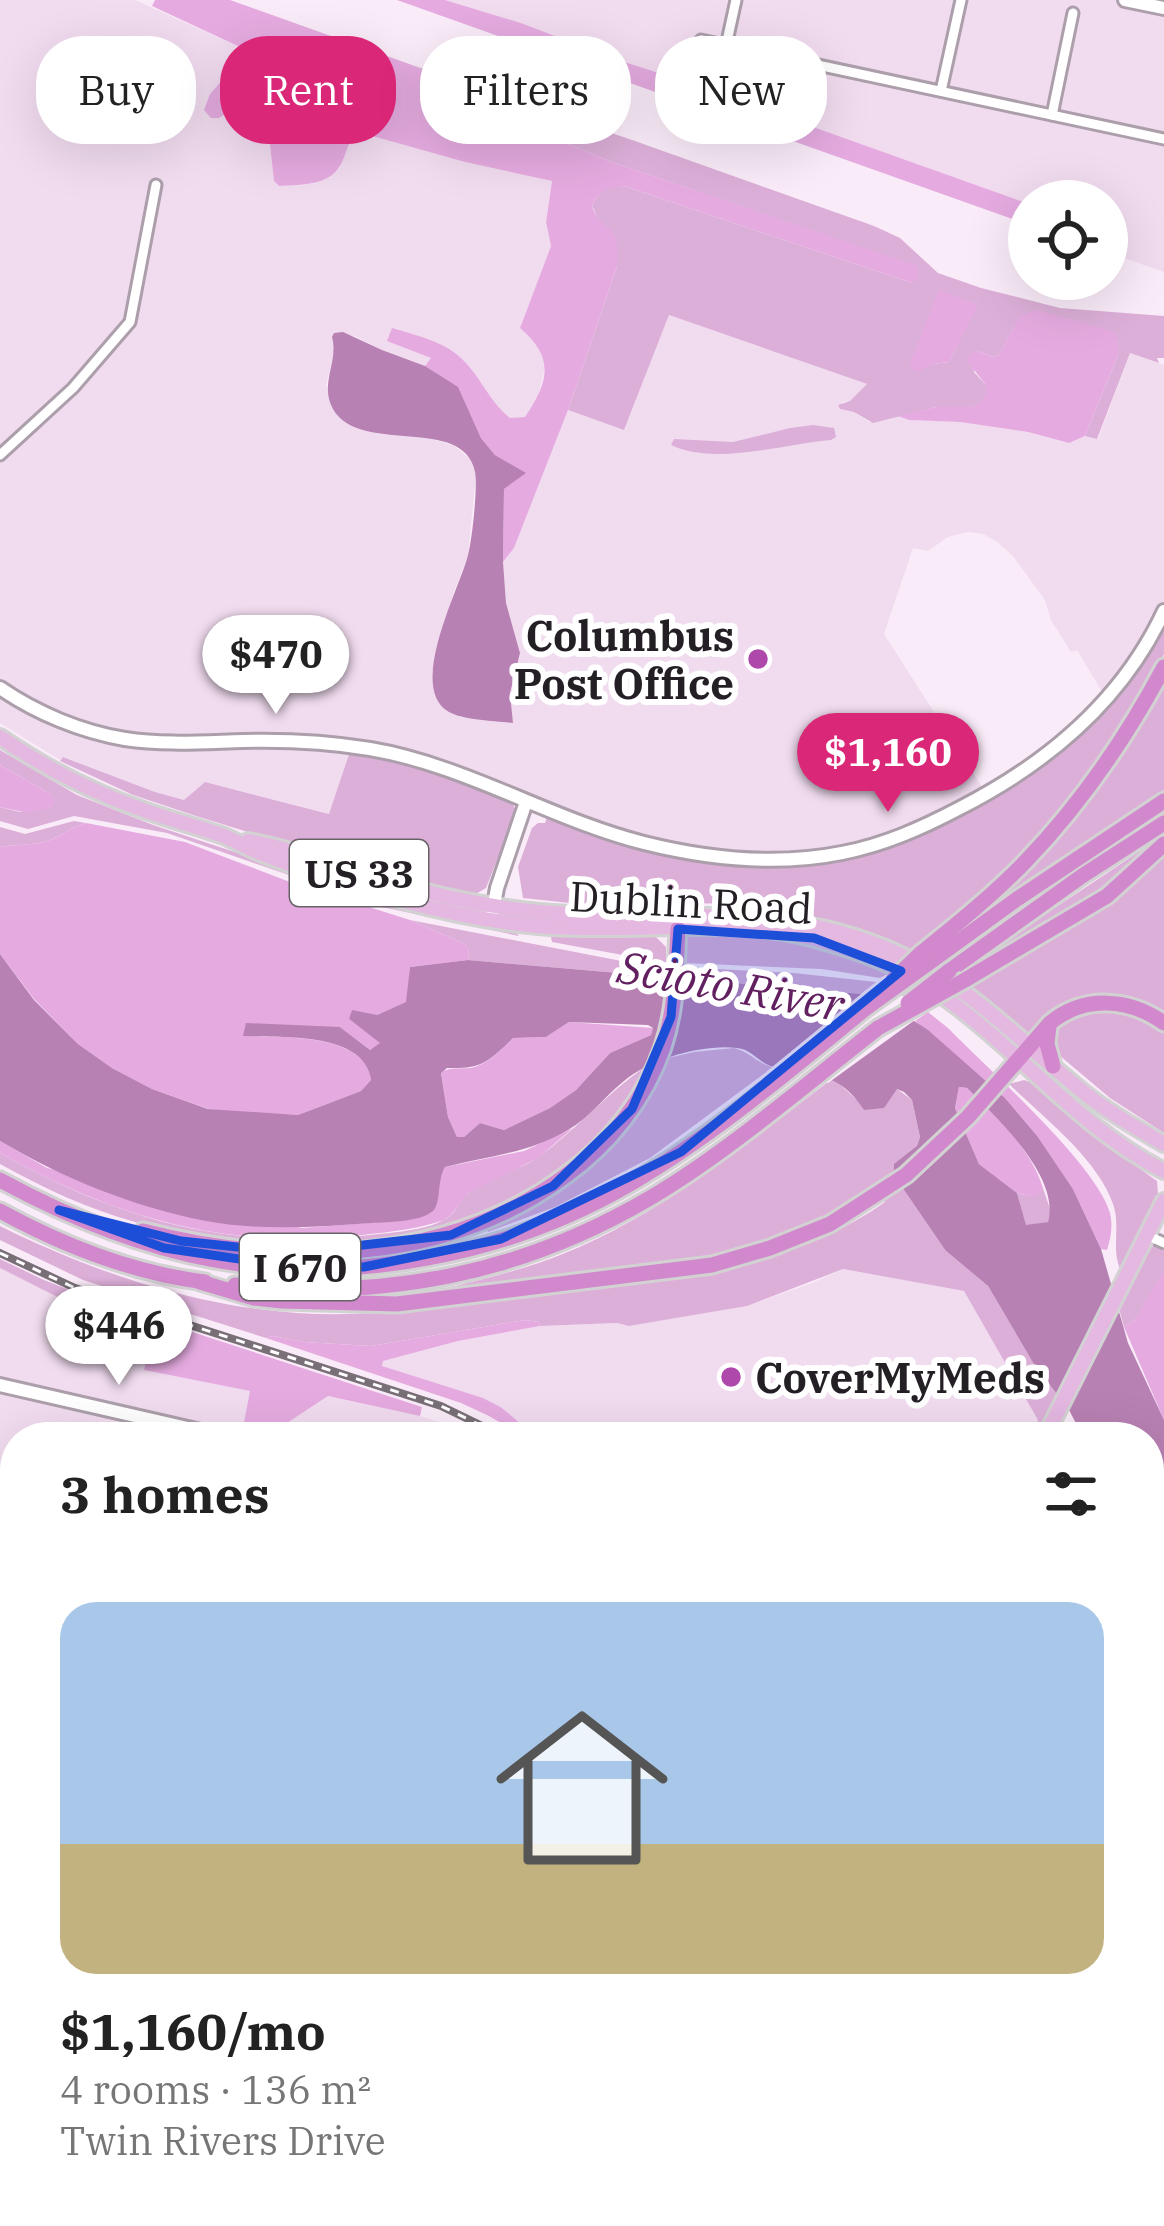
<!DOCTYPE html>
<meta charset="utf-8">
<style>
body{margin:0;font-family:"IBM Plex Serif",serif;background:#f2f2f2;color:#222;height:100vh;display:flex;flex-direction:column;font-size:45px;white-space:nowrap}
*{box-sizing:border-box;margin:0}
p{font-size:39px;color:#767676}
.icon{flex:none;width:66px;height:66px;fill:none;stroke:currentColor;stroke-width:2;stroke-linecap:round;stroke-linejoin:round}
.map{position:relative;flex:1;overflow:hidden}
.side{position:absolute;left:0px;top:1422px;width:1164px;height:804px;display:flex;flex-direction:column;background:#fff;border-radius:48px 48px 0 0;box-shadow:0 12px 48px #0002}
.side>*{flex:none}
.guide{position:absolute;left:36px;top:36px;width:1092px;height:108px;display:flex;gap:24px}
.controls{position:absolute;left:1008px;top:180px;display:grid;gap:24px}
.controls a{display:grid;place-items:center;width:120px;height:120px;border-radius:50%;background:#fff;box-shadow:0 12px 48px #0002;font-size:60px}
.price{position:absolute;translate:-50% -102px;padding:0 27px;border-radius:42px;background:#fff;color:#222;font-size:39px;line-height:78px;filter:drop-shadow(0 3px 6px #0008)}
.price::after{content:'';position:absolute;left:50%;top:72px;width:36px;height:27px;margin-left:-18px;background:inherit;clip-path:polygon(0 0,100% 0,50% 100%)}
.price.current{background:#db2777;color:#fff}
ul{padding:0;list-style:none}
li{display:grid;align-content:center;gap:24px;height:636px;padding:0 60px}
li+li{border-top:3px solid #e0e0e0}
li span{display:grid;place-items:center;height:372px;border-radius:36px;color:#555}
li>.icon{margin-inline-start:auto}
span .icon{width:216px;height:216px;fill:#fffc;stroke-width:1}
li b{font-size:51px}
h2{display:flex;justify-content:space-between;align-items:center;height:144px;padding:0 60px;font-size:51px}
.pill{padding:0 42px;border-radius:48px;background:#fff;box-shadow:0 12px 48px #0002;font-size:42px;line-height:108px}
.pill.current{background:#db2777;color:#fff}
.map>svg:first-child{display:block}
.built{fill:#f1dcef}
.green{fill:#dcafd8;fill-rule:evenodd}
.forest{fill:#e5abe0}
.water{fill:#b881b3;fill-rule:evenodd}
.pier{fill:#faebf8}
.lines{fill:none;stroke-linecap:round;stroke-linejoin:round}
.street-casing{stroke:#ac9fab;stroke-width:15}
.secondary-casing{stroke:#ac9fab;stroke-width:18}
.primary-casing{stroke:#d3d2d3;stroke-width:20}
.highway-casing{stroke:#d3d2d3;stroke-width:21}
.street{stroke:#fff;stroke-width:9}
.secondary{stroke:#fff;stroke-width:12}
.primary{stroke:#e4b8e1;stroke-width:14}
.highway{stroke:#d288cd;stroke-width:15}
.rail-casing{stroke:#786f77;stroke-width:8}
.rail{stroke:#fff;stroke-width:3;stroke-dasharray:9;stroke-linecap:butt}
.highway-bridge-casing{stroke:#d3d2d3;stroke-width:21;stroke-linecap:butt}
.highway-bridge{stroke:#d288cd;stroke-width:15}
.marked{fill:#1d4ed8;fill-opacity:0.2;stroke:#1d4ed8;stroke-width:9;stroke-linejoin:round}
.poi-dot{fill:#af48ab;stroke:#fff;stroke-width:4.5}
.labels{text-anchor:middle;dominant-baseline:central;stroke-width:12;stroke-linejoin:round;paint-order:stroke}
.shield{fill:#fff;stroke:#666266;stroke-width:3}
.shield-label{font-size:39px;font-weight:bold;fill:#241f24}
.poi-label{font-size:42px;font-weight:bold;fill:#241f24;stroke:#fff;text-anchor:end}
.street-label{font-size:42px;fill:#241f24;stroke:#fff}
.water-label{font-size:45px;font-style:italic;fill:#622060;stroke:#fff}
</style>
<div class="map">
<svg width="1164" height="2226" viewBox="0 0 1164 2226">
<rect width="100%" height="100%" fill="#faebf8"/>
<g class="built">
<path d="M0 0H135L242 48 247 53 210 94 257 93 265 100 274 181 279 186 318 183 340 168 350 139 358 132 465 162 552 181 546 222 551 246 520 328 540 345 546 364 537 400 525 417 511 419 493 404 461 358 387 340 432 358 425 366 382 350 352 335 335 347 326 386 435 440 453 445 470 459 476 475 468 555 454 592 432 671 439 702 450 712 513 723 510 693 520 653 506 603 503 562 514 548 568 410 624 430 669 315 869 385 850 401 842 402 840 409 854 412 869 422 898 416 909 420 960 422 1028 432 1069 443 1085 436 1098 439 1130 353 1164 365V623L1150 650 1110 705 1077 650 1071 652 1051 620 1045 600 1013 556 996 541 983 534 968 532 948 537 928 551 913 548 884 634 989 798 899 844 837 860 806 864 745 865 689 858 633 845 547 817 427 769 349 752 330 814 205 782 184 800 155 792 64 757 60 760 0 723Z"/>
<path d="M445 0H1164V272L1107 252V201H1029V204L681 80 615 59 521 23Z"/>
<path d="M0 1268 150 1344 144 1370 250 1391 243 1426 284 1425 328 1396 420 1416 459 1428 475 1437H15V1551L0 1548Z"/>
<path d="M843 1269 964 1291 1039 1420 1030 1437H536L502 1408 382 1367V1361L458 1341 540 1326 617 1323 629 1326 747 1306 812 1283Z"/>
<path d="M1149 1601 1164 1619V1741H1149Z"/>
<path d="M1149 1813 1164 1816V2226H793V2211H1149Z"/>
<path d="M0 1922H10L4 2226H0Z"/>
<rect x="43" y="2211" width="120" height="15"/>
</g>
<g class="green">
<path d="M412 65 635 141 874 226 900 238 938 273 981 288 1060 308 1164 316V358H1157L1159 363 1130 353 1097 439 1085 436 1118 355 1020 317 999 355 993 357 977 351 974 372 986 385V395L981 403 972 407H936L873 423 854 412 840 409 838 405 850 401 867 384 669 315 624 430 568 410 617 266 592 205C600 190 610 185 627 187L912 283 918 267 609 161 537 131ZM939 291 977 305 949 362 933 364Z"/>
<path d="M813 425 834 428 836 437 831 440C783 444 715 466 671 445L674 439 733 442 790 428Z"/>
<path d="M1164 623V654L1158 666 1129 719 1064 809 976 902 913 952 842 925 744 903 589 905 523 898 518 867 532 828 538 823H545L547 817C620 841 692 866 769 866 889 865 1028 794 1109 706 1132 681 1148 653 1164 623Z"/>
<path d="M1164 680V790L985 911 983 909Z"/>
<path d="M0 750 77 795 153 825 396 905 514 930 519 936 382 907 167 833 74 816 28 829 0 821V807L20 812 52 807V795L0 765Z"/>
<path d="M350 751 427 769 512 802 516 812 486 888 474 895 465 894 414 883 196 816 133 795 60 761 63 757 155 792 184 800 205 782 329 814Z"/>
<path d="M74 821 86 823C73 826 63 835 50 840 33 846 16 844 0 847V827L25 834Z"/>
<path d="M1164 835 1115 884 990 958 987 953Z"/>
<path d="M1164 853V1017L1108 998 1031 1034 1021 1030 969 987C1035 947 1112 912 1164 853Z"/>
<path d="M410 920 642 965 794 973 876 982 861 994 468 960 469 951 465 944Z"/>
<path d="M522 931 611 937H656L666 947V963L552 942 551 937Z"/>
<path d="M690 936C770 937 814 941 889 973L880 978 822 969 684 963 685 938Z"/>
<path d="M1111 1009 1141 1016 1164 1030V1133L1110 1098 1053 1050 1056 1025 1080 1013Z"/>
<path d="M734 1048C751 1052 757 1064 773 1067L650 1158 555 1207 488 1232 487 1229C571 1190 628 1144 668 1058L694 1052Z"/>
<path d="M645 1067C635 1085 626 1106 613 1122 506 1257 288 1265 135 1222 88 1209 43 1188 0 1164V1153C123 1222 229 1250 370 1235 394 1232 430 1231 450 1216 457 1210 460 1200 467 1194 486 1176 518 1172 540 1156 577 1129 607 1093 645 1067Z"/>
<path d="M833 1078 857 1100 897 1089 912 1100 920 1137 917 1146 946 1251 988 1286 1035 1366 1059 1396 1038 1437H1030L1038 1420 964 1291 843 1269 747 1306 629 1326 617 1323 540 1326 539 1322 525 1320 371 1346 304 1342 273 1336 266 1338 83 1280 0 1240V1226C93 1272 193 1306 297 1313 371 1318 444 1306 517 1298 642 1283 778 1278 885 1202L874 1190C786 1248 705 1260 603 1273 548 1280 493 1287 438 1294V1290C489 1278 540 1266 588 1243 677 1202 755 1138 833 1078Z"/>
<path d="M1024 1080 1030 1082 1098 1139 1157 1181 1158 1194 1120 1269C1111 1248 1121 1226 1113 1204 1098 1159 1043 1117 1009 1084Z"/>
<path d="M1043 1188 1051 1212 1048 1222 1026 1226 1017 1193C1029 1196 1036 1199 1043 1188Z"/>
<path d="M1154 1246 1164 1251V1273L1135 1320 1124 1327 1118 1305 1146 1250Z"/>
<path d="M0 1259 44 1280 100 1302 92 1305 91 1314 0 1268Z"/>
<path d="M0 1581 15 1583 8 1587V1621L15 1631V1811L11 1815 9 1854 15 1859V2068L8 2067 10 1922H0Z"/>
</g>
<g class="forest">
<path d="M155 0H230L412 65 537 131 609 161 918 266V277L912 283 627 187C610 186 600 190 592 205 600 235 622 219 617 266L568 410 514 548 503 562 504 489 525 473 495 455 481 438 458 388 425 366 431 358 387 341 392 328C415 335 444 341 462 359 481 377 488 400 510 418L525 417C549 381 555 358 520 328L551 246 546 222 552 181 465 162 358 132C348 141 348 148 343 160 332 187 303 184 279 186L274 181 265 100 257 93 219 118H211L204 110 210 94 246 53 242 48 152 6Z"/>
<path d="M397 0H445L521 23 615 59 681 80 1029 204V225Z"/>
<path d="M939 290 978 305 949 362 933 364 917 372 909 366Z"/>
<path d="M1036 310 1109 330 1117 336 1118 355 1085 436 1069 443 1028 432 960 422 909 420 898 416 936 407H972L981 402 986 394V385L966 360 970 354 977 351 993 357 999 355 1020 316Z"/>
<path d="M0 765 52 795 55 802 52 807 28 813 0 807Z"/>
<path d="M86 823 185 842 290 882 410 920 465 944 469 951 468 960 410 967 407 1002 377 1015 349 1019 381 1043 370 1050 340 1027 244 1036C280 1038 365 1032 371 1080L361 1091 298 1115 241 1113 209 1109 152 1089 112 1068 78 1044 34 999 0 954V847C16 844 33 846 50 840 63 835 73 826 86 823Z"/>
<path d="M928 1012 948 1028C987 1068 1096 1164 1110 1213 1113 1226 1111 1237 1107 1250L1101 1249 1073 1189 1038 1137 1005 1098 915 1021Z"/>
<path d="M569 1022 653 1028 651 1035 610 1053 576 1090 550 1108 504 1130 480 1123 464 1137H457L448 1117 441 1072C451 1067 459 1069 471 1068 489 1064 500 1050 513 1038L546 1037Z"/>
<path d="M959 1087 967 1088C997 1118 1030 1147 1043 1188L1039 1194 1033 1197 1017 1193 979 1164 955 1108Z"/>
<path d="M573 1128 538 1158 468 1193 451 1215 444 1220C418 1229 390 1232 362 1235 228 1250 117 1219 0 1153V1141L47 1168 302 1228 407 1220 431 1213 439 1177 445 1167 524 1151Z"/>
<path d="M1162 1273H1164V1420L1124 1327 1135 1320Z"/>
<path d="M100 1302 422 1407 420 1416 328 1396 284 1425 278 1435 243 1427 250 1391 144 1370 150 1344 91 1314 92 1305Z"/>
<path d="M525 1320 539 1322 540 1326 458 1341 383 1361 382 1366 483 1398 502 1408 536 1437H525L489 1416 461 1403 266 1338 273 1336 304 1342 371 1346Z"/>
<path d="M1149 1549 1164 1566V1603L1149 1585Z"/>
<path d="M7 2103H15V2211H21V2226H4Z"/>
</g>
<g class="water">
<path d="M343 332 382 350 425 366 458 387 481 438 495 455 526 473 504 489 503 562 506 603 520 653 510 693 513 723C496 721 463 720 449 712 406 688 460 588 468 555 472 541 478 486 475 472 464 414 359 456 333 409 319 384 339 361 332 337L334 333Z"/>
<path d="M0 954 34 1000 78 1044 112 1068 152 1089 208 1109 298 1115 361 1091 371 1080C364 1031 280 1038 243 1036L246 1023 340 1027 370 1050 380 1043 349 1019 352 1010 377 1015 406 1002 410 967 468 960 861 994 891 1006 928 1030 1005 1098 1038 1137 1073 1189 1101 1249 1128 1343 1164 1420V1566L1149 1549V1437H1083L1068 1408 1035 1366 988 1286 946 1251 894 1175V1164L917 1146 920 1137 912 1100 904 1092 897 1089 884 1108 864 1110C840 1073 816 1075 777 1068 758 1064 754 1050 737 1048 702 1044 651 1059 624 1081 605 1096 589 1118 568 1130 529 1153 489 1156 445 1167 437 1180 441 1201 434 1210 423 1222 387 1222 372 1223 317 1227 260 1231 206 1221 133 1207 63 1178 0 1141ZM569 1022 648 1025 653 1028 651 1035 610 1053 576 1090 550 1108 504 1130 480 1123 464 1137H457L448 1117 441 1073 447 1068C482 1069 488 1062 513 1038L546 1037ZM959 1087 967 1088C996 1117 1061 1177 1048 1222L1026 1225 1017 1193 979 1164 955 1108Z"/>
</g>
<path class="pier" d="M866 990 894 1000 919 1017 828 1083 766 1072Z"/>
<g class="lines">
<g class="street-casing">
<g id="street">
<path d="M701 40 1164 139"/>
<path d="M726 46 736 0"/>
<path d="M941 91 961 0"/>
<path d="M1052 115 1073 13"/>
<path d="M0 455 73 388 130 322 156 185"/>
<path d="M1146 1235 1164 1243"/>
<path d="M1149 1694H1164"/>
<path d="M1161 1884V2087"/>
<path d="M732 2211V2226"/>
<path d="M226 2226 227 2211"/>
<path d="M353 2226V2211"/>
<path d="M479 2226V2211"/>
<path d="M607 2226V2211"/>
<path d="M925 2226V2211"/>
<path d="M1069 2226V2211"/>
</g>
</g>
<g class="secondary-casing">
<g id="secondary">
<path d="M1125 0 1164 8"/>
<path d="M0 688C36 713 82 732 125 739 164 745 204 742 243 741 285 740 328 742 370 749 465 765 550 819 644 843 708 859 777 866 842 853 884 845 922 828 960 808 1048 763 1122 701 1164 611"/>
<path d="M492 915 497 888 526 802"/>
<path d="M0 1385 227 1437"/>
<path d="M97 2211V2226"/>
<path d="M847 2226V2211"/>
</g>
</g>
<g class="primary-casing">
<g id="primary">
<path d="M0 737C45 768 94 793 146 811 172 820 198 827 224 836 238 842 251 850 265 855 353 888 445 918 538 926 618 933 706 920 784 932 808 936 831 943 854 951 981 991 1049 1113 1164 1171"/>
<path d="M248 841C292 849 336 866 379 879 425 893 474 904 521 910 654 926 771 895 899 954 972 987 1025 1046 1087 1095 1111 1114 1138 1129 1164 1144"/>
<path d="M1045 1437 1164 1201"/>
<path d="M0 2084H15"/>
<path d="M1149 2087H1164"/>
</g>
</g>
<g class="highway-casing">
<g id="highway">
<path d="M921 953C957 924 993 895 1025 862 1081 804 1126 738 1164 667"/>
<path d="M933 960 1017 899 1164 801"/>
<path d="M949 971 1082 876 1164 823"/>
<path d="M965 980 1107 896 1164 844"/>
<path d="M1049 1026 1047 1044 1053 1066"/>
<path d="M0 1180C66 1216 139 1246 214 1260 353 1285 508 1255 630 1184 714 1135 789 1071 865 1009"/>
<path d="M0 1211C62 1245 134 1273 205 1282"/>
<path d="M143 1231C283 1267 445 1265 565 1176 610 1144 645 1099 663 1047 676 1008 676 969 678 929"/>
<path d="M200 1282 254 1298 282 1301 397 1304 712 1265 770 1248 830 1224 906 1175 968 1117 1050 1023C1084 995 1129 998 1164 1023"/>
<path d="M235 1285C384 1300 519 1275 650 1198 728 1152 806 1084 878 1028"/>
</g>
</g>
<use href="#street" class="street"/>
<use href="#secondary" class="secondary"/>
<use href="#primary" class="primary"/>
<use href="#highway" class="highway"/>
<g class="rail-casing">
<g id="rail">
<path d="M0 1253 75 1288 441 1406 505 1437"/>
<path d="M0 1574 15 1577"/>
<path d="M1149 1789 1164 1791"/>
<path d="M28 2226V2211"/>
</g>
</g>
<use href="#rail" class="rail"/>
<g class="highway-bridge-casing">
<g id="highway-bridge">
<path d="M893 980 921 953"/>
<path d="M908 1003 949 971"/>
<path d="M865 1009 933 960"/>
<path d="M878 1028 965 980"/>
</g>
</g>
<use href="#highway-bridge" class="highway-bridge"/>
</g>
<path class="marked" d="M678 929 814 938 901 971 681 1152 501 1239 364 1267H294L164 1248 59 1210 181 1241 293 1253 451 1235 553 1186 632 1109 671 1017Z"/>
<g class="poi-dot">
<circle cx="758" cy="659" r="12"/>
<circle cx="731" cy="1377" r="12"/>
</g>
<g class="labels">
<g class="shield">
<rect x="290" y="840" width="138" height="66" rx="9"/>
<rect x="240" y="1234" width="120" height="66" rx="9"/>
</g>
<g class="shield-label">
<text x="359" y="873">US 33</text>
<text x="300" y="1267">I 670</text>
</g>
<g class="poi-label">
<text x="734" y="635">Columbus<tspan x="734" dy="48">Post Office</tspan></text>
<text x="755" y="1377" text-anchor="start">CoverMyMeds</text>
</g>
<g class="street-label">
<text transform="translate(691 902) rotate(3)">Dublin Road</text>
</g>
<g class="water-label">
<text transform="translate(731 985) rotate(10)">Scioto River</text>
</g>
</g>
</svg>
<div class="controls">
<a><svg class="icon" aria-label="locate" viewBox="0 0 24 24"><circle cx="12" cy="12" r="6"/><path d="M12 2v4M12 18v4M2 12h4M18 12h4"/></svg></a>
</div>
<b class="price" style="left:276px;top:717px">$470</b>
<b class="price current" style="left:888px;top:815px">$1,160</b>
<b class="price" style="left:119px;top:1388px">$446</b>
<div class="guide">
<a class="pill">Buy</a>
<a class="pill current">Rent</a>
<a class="pill">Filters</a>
<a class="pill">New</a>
</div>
<section class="side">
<h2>3 homes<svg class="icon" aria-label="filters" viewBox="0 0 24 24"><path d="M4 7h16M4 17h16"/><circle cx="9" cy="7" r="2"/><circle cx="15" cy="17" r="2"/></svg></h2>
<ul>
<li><span style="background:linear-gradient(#a9c7e8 65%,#c2b280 0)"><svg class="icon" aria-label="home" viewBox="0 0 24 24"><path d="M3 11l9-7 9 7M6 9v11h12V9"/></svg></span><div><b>$1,160/mo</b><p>4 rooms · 136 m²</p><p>Twin Rivers Drive</p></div></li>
</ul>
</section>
</div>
